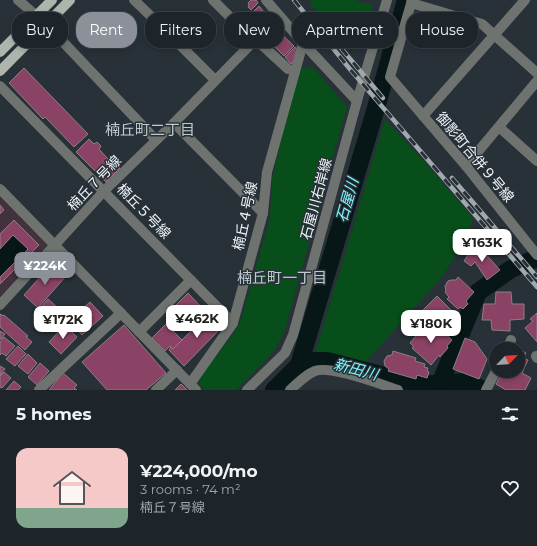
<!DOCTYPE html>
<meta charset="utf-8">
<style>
body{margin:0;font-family:Montserrat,"Noto Sans JP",sans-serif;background:#262d32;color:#f1f3f6;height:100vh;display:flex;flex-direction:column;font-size:15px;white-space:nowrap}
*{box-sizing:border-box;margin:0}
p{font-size:13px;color:#a1a5a8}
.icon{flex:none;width:22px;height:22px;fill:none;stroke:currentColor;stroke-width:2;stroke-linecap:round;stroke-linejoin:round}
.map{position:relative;height:390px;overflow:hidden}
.sheet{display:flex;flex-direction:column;background:#1e252a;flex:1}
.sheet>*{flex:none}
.banner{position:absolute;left:12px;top:12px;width:513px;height:36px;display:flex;gap:8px}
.needle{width:26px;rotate:65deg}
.controls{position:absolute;left:489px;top:342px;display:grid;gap:8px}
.controls a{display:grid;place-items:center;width:36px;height:36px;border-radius:50%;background:#1e252a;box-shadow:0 2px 6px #0003,0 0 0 1px #3c4247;font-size:20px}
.price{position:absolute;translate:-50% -34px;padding:0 9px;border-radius:8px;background:#fff;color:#222;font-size:13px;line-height:26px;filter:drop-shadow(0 1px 2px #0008)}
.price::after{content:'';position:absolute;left:50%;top:24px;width:12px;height:9px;margin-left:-6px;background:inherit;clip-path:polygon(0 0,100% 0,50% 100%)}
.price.selected{background:#8c9099;color:#fff}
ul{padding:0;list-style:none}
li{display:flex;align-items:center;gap:12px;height:100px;padding:0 16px}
li span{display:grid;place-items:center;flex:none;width:112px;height:80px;border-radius:12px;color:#555}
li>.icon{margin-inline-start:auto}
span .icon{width:48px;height:48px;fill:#fffc;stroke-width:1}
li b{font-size:17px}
h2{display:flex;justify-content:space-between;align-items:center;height:48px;padding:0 16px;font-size:17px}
.chip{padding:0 14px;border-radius:16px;background:#1e252a;box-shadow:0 2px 6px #0003,0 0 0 1px #3c4247;font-size:14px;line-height:36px}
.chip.selected{background:#8c9099;color:#fff}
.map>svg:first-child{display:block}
.education{fill:#42323d}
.green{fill:#074e1b}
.water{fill:#071717}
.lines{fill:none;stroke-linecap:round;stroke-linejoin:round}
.river{stroke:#071717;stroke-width:18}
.building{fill:#8a4265;stroke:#8c7f84}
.minor{stroke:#6f736f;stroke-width:10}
.tertiary{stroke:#6f736f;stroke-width:10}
.primary{stroke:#adb5ad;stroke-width:10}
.rail-casing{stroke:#a2a9ae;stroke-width:4.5}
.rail{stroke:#283138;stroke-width:3;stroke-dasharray:9;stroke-linecap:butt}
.labels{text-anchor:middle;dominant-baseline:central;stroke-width:3;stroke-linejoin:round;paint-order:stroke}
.street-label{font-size:14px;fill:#eff5f9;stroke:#283138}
.neighbourhood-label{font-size:15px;fill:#bfcad3;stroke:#283138}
.water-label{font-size:15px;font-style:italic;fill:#7df7fd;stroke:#283138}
</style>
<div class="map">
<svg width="537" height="390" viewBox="0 0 537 390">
<rect width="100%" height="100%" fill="#283138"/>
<path class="education" d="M0 197 47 245 0 297Z"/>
<g class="green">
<path d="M310 0H354L373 5 355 52 312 6Z"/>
<path d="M313 67 347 107 285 330 276 348 263 363 236 390H204L199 384 201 375 232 336 241 320 270 217 272 180 281 140 301 68Z"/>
<path d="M385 119 429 167 473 218 465 241 442 277 363 365 328 358 314 357Z"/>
</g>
<path class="water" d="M13 235 28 249 0 277V249Z"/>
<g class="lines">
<g class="river">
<path d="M299 365 311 361H327L419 385 466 382 483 390"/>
<path d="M440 384 478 292 511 269 537 258"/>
<path d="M274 390 299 365 376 108 406 0"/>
</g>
</g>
<g class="building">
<path d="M251 0H256L258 3 251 10 248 7 249 5 248 3Z"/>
<path d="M259 6 264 12 258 19 252 13Z"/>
<path d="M267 13 272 18 263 26 259 21Z"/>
<path d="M276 29 294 46 284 56 267 39Z"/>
<path d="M295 47 297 50 296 58 291 64 285 57Z"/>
<path d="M24 68 88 134 74 147 45 117 43 119 9 83Z"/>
<path d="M89 139 94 144 97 142 101 146 99 149 108 159 111 156 115 161 114 162 120 168 106 182 76 152Z"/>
<path d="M0 205 4 210 0 214Z"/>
<path d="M14 220 39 245 0 284V277L28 249 13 235 0 249V234Z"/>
<path d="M476 248 482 250 500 270 487 280 475 262 471 266 464 261 470 252Z"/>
<path d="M52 264 66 276 38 308 24 295Z"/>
<path d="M458 277 474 292 466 301 468 304 463 309 460 307 458 309 447 299 449 297 445 292 446 291 445 286 448 281 451 280H456Z"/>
<path d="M496 292H511L512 304H524V319L510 320V331L492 330 491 320H482L484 304H495Z"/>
<path d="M188 293 202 308 188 322 174 307Z"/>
<path d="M437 296 460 319 449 331 437 319 428 328 416 317Z"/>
<path d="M48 299 67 316 54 330 35 314Z"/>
<path d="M90 302 103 316 82 335 69 321Z"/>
<path d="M210 312 223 326 184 366 169 350 171 347 173 349Z"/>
<path d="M537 313V342L525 328 533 321 530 319Z"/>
<path d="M1 314 3 316 4 315 28 336 26 337 32 342 25 350 0 327V315Z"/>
<path d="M166 324 182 340 173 349 170 346 165 351 152 338Z"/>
<path d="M65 325 77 337 61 354 49 342Z"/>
<path d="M124 325 166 373 146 390H107L82 362Z"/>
<path d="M435 325 452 340 447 346 448 348 440 357 439 355 431 365 412 348 414 347 410 343 421 330 427 335Z"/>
<path d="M0 331 5 334 1 339H0Z"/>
<path d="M4 337 15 346 6 356 2 353 0 355V342Z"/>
<path d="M465 338 475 342 487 359 479 379 453 369Z"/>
<path d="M18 346 26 354 15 366 6 359Z"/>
<path d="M515 347 526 353 523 358 528 360 522 373 531 378 525 390H506L496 384 503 371H518V349H514Z"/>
<path d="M393 351 416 358 415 361 425 364 424 367 428 368 427 371 429 372 427 378 417 375 416 379 388 371 389 369 385 366 384 361 387 356 392 355Z"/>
<path d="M28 354 37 363 28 374 18 366Z"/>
<path d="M40 363 49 371 37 385 28 377Z"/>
<path d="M0 366 5 369 0 375Z"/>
<path d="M4 372 11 378 2 388 0 387V376Z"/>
<path d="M63 373 77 385 74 388 77 390H49Z"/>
<path d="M14 381 21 387 18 390H6Z"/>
<path d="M181 384 187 390H175Z"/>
</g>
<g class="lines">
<g class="minor">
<path d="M18 0 46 24 156 140"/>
<path d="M134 0 161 26 215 80"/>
<path d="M213 0 254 41 262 45 288 69"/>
<path d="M266 0 303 43 357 101"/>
<path d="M412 0 390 77 466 166 537 255"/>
<path d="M411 3 482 24 537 73"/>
<path d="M0 86 233 323"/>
<path d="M423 116 525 0"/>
<path d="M174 123 263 213"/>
<path d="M499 127 537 161"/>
<path d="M466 166 537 81"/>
<path d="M0 189 196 390"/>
<path d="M0 305 104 191 174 123 254 41 280 17"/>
<path d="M139 332 191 280"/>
<path d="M507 349 511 340"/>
<path d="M536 356 537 358"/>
<path d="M190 384 233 323 263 213 267 172 303 43"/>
<path d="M39 390 121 313"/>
<path d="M156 390 177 370"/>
<path d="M290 390C298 383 305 375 315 371 331 365 380 384 398 390"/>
<path d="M486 390 496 371"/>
</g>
<path class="tertiary" d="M247 390 285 353 293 335 357 101 387 0"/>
<g class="primary">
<path d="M0 52 52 0"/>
<path d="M0 71 70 0"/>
</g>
<g class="rail-casing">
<g id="rail">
<path d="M294 0 349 68 537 287"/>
<path d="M330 35 383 98"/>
<path d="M452 178 537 277"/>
</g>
</g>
<use href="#rail" class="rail"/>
</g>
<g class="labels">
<g class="street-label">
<text transform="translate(475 157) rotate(50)">御影町合併９号線</text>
<text transform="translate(94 183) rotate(-46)">楠丘７号線</text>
<text transform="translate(316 199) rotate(-75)">石屋川右岸線</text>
<text transform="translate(144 211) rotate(46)">楠丘５号線</text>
<text transform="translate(245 216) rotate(-78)">楠丘４号線</text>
</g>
<g class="neighbourhood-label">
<text x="150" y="129">楠丘町二丁目</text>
<text x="282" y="277">楠丘町一丁目</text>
</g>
<g class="water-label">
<text transform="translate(347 200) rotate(-74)">石屋川</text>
<text transform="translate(356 369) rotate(15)">新田川</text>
</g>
</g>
</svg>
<div class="controls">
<a><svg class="needle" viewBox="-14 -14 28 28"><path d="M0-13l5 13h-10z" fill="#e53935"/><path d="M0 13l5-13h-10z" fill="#a1a5a8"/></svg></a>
</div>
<b class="price" style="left:482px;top:263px">¥163K</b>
<b class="price selected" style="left:45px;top:286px">¥224K</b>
<b class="price" style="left:197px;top:339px">¥462K</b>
<b class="price" style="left:63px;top:340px">¥172K</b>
<b class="price" style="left:431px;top:344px">¥180K</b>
<div class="banner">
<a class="chip">Buy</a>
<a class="chip selected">Rent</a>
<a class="chip">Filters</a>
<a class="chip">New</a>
<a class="chip">Apartment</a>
<a class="chip">House</a>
</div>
</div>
<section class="sheet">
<h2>5 homes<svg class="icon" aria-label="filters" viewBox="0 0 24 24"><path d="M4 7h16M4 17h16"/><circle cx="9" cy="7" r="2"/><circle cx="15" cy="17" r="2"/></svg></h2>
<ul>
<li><span style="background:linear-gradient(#f6c9c9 75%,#7fa58c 0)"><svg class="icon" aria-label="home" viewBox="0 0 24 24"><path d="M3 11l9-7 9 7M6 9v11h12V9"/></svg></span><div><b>¥224,000/mo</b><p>3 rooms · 74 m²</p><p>楠丘７号線</p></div><svg class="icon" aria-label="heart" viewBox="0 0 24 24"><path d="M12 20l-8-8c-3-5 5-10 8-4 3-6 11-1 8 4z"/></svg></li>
</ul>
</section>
